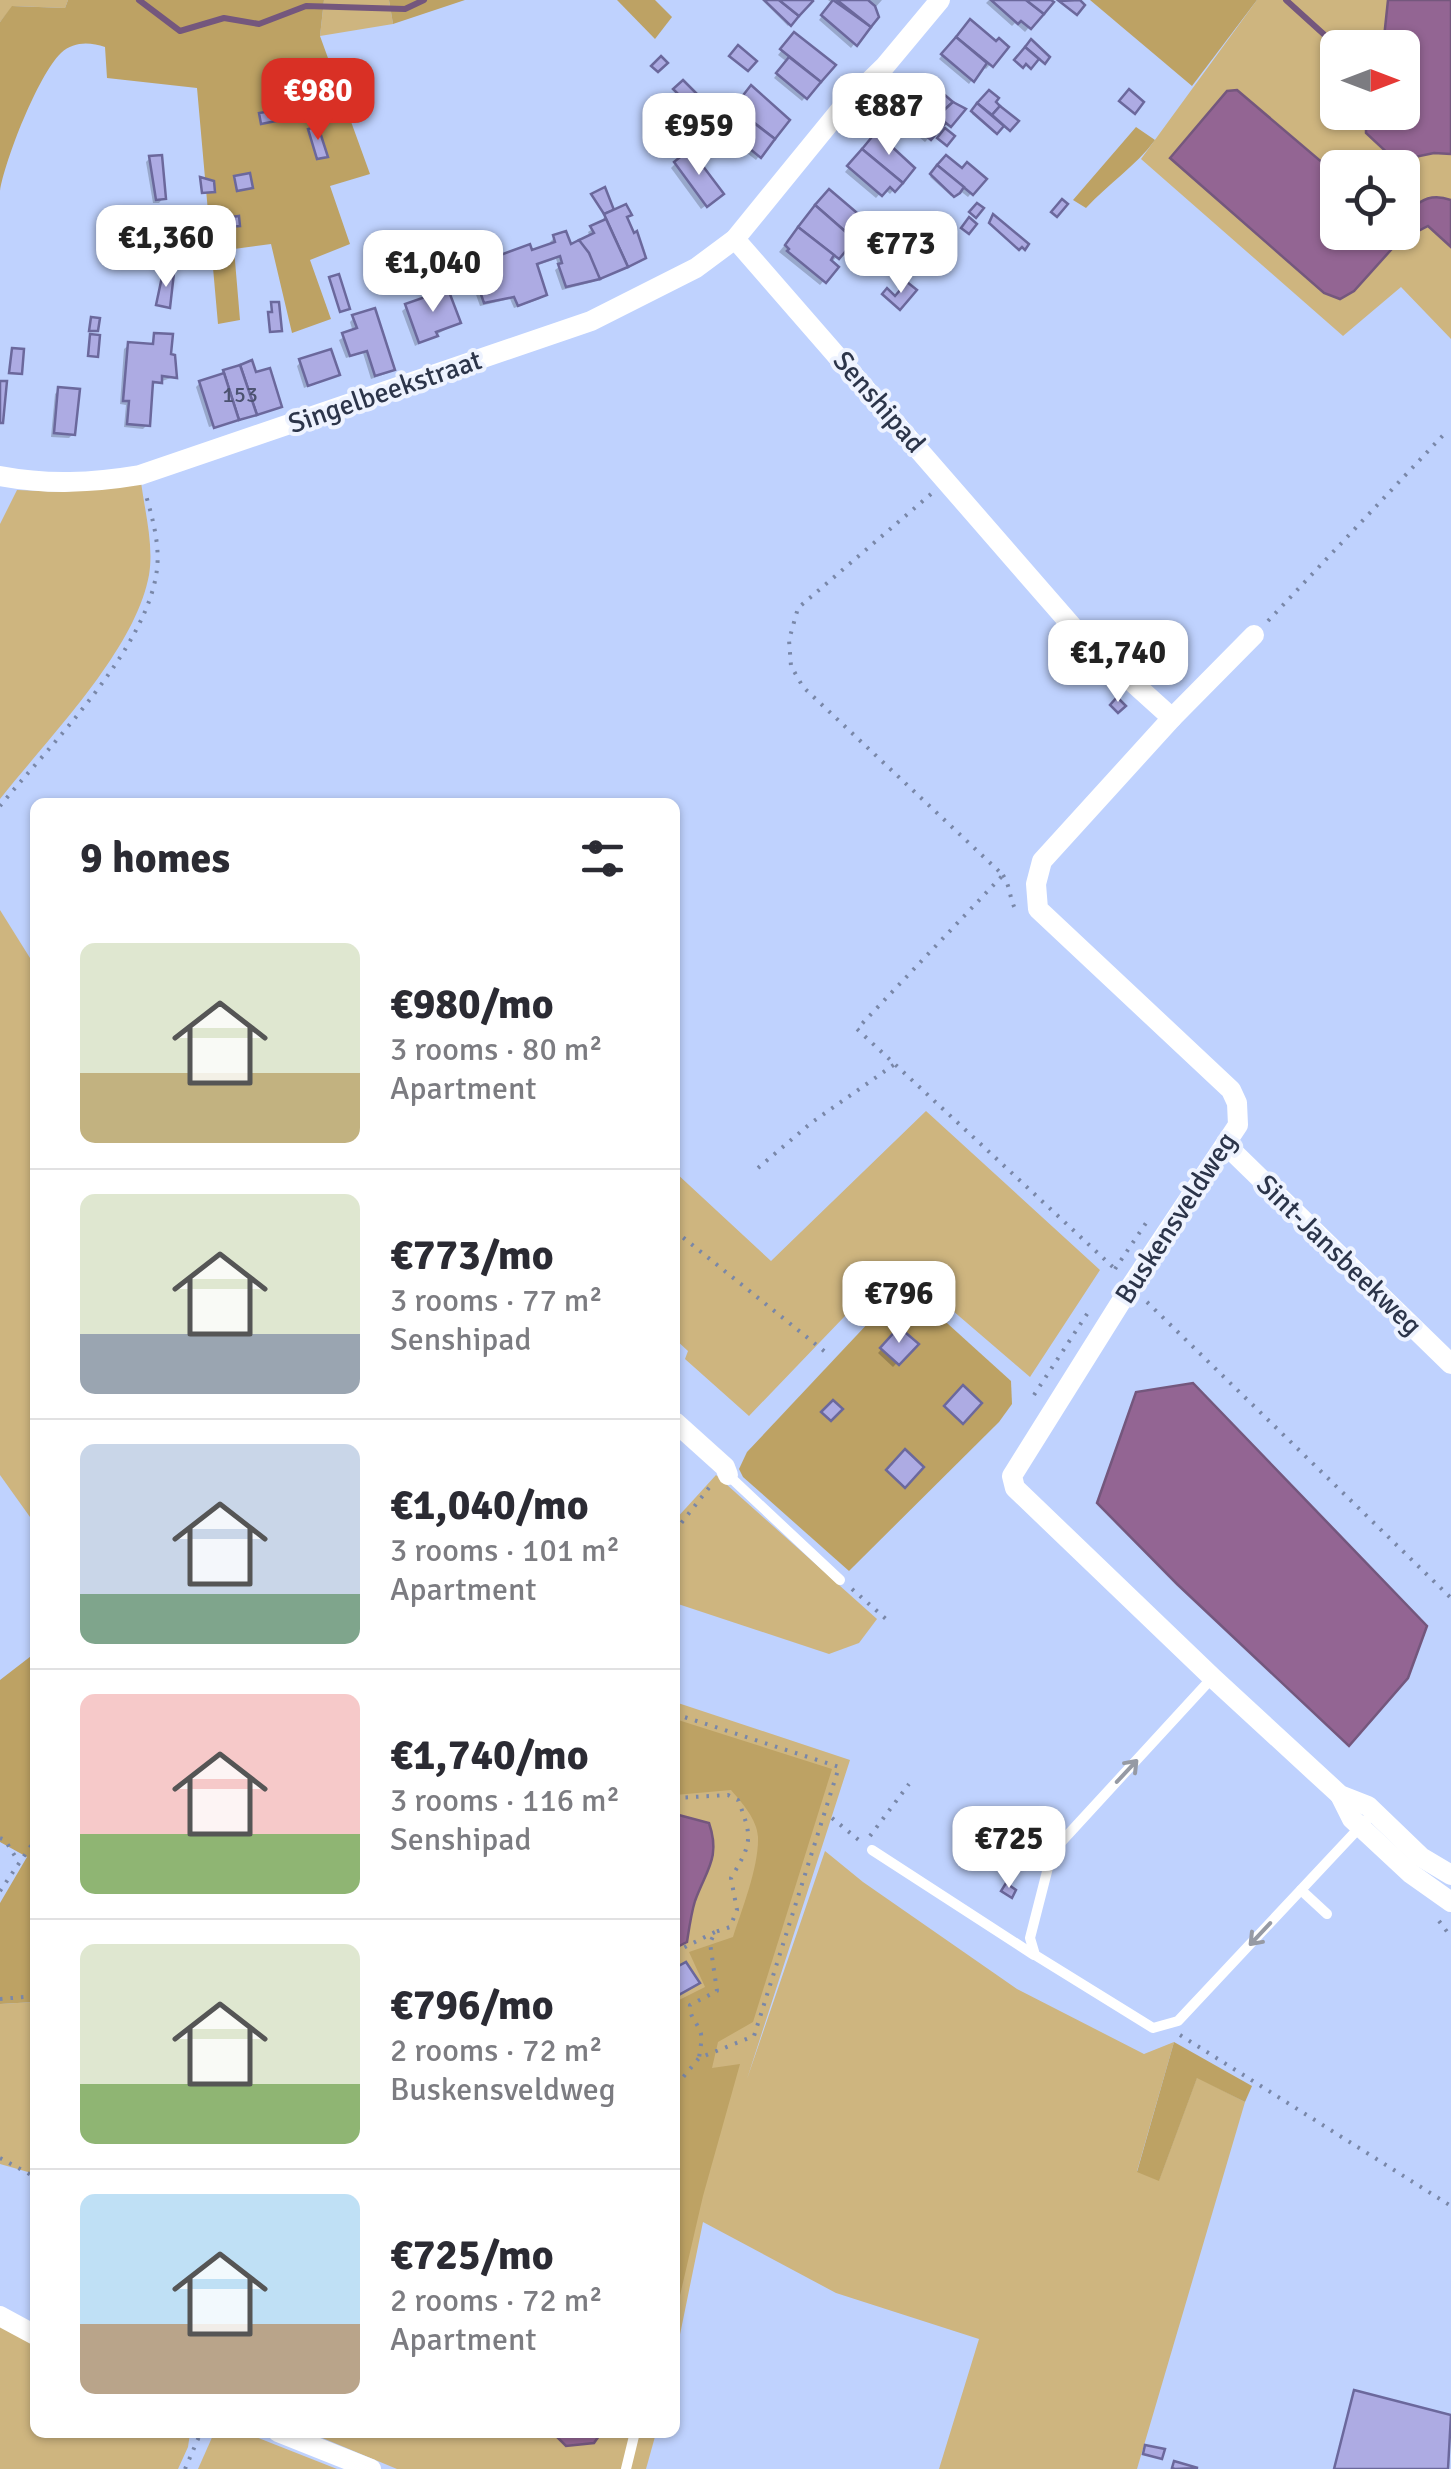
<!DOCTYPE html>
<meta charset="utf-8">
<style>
body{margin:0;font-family:Signika,sans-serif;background:#f7f7f7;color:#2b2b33;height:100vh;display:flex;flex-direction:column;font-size:38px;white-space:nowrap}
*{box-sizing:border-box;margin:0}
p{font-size:32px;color:#7c7c81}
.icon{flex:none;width:55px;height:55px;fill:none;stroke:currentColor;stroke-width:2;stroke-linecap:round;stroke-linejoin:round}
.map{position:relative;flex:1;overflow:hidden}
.sheet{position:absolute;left:30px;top:798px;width:650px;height:1640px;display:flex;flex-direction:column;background:#fff;border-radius:15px;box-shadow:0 2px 8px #0004}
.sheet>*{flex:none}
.needle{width:65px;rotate:90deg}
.buttons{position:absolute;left:1320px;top:30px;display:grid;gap:20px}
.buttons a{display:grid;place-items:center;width:100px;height:100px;border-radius:15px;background:#fff;box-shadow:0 2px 8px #0004;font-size:50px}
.price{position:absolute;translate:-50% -85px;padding:0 22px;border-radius:20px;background:#fff;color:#222;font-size:32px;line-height:65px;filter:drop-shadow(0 2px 5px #0008)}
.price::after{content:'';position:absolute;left:50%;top:60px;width:30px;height:22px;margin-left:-15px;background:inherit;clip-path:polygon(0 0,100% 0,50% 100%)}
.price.current{background:#d93025;color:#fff}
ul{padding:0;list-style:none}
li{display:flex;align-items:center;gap:30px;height:250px;padding:0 50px}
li+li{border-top:2px solid #e1e1e2}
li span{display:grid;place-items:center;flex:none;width:280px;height:200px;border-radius:15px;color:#555}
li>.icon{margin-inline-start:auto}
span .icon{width:120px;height:120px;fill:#fffc;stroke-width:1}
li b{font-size:42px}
h2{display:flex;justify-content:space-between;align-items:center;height:120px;padding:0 50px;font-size:42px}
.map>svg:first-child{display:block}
.green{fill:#ceb57f}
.forest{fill:#bda264}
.water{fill:#936593;stroke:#74577d;stroke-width:2.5}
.shadow{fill:#0003}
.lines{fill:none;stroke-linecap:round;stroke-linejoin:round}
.stream{stroke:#74577d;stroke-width:6}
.building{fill:#adabe3;stroke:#6b689c;stroke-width:2.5}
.path{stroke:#7987a8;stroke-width:4;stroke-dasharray:2.5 8;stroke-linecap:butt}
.service{stroke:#fff;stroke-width:10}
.minor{stroke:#fff;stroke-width:20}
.oneway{stroke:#969aa4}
.labels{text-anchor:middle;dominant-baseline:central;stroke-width:8;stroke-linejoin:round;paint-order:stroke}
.number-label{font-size:22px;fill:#4c5270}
.street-label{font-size:28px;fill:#2c354a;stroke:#eef3ff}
</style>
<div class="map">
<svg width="1451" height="2469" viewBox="0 0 1451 2469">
<rect width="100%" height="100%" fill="#bfd2fe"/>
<g class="green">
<path d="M0 0H68L65 8 13 6 0 22Z"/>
<path d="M324 0H389L393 24 320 36Z"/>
<path d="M1257 0H1388L1383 47 1338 48V112L1366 113V133L1395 161 1434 153 1451 154V200L1416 202 1403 214 1402 168H1338L1337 174 1237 90 1227 92 1171 158 1324 293 1340 299 1354 291 1399 241 1428 226 1451 247V339L1401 287 1343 336 1141 159Z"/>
<path d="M141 482C145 512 154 546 149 575 135 651 48 738 0 799V524L17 490 64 492Z"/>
<path d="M0 910 35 966V1524L0 1475Z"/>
<path d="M926 1111 1100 1270 1030 1377 924 1286 897 1278 867 1293 749 1416 685 1359 688 1351 675 1339V1172L771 1261Z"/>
<path d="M716 1475 877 1619 859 1643 829 1654 675 1603V1520Z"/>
<path d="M675 1702 850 1760 747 2079 825 1851 863 1882 1017 1989 1144 2054 1174 2042 1137 2171 1159 2180 1197 2077 1245 2102 1137 2469H939L979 2339 836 2293 703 2222 675 2359Z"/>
<path d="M35 2002V2174L0 2164V2004Z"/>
<path d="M0 2324 35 2342V2432L190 2433 188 2447 178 2469H0Z"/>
<path d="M323 2432 656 2433 646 2469H397L320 2437Z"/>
<path d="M214 2433H246L337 2469H198Z"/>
</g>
<g class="forest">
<path d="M68 0H324L320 36 370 174 330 186 350 244 310 260 331 319 292 333 271 244 234 249 240 320 218 324 197 88 107 78 105 47C90 42 74 41 61 53 38 75 5 160 0 191V22L12 6 65 8Z"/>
<path d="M389 0H465L393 24Z"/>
<path d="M617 0H655L672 17 655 39Z"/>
<path d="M1090 0H1257L1192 86Z"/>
<path d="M1136 127 1155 140C1136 166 1108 184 1086 208L1073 200Z"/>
<path d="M906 1292 916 1295 1011 1381 1012 1404 999 1422 849 1571 743 1477 739 1469 747 1452 887 1303 898 1294Z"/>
<path d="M35 1653V2002L0 2004V1903L27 1857 0 1842V1680Z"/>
<path d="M675 1719 832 1769 753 2022 718 2042 712 2068 740 2064 703 2196 675 2317V2002L705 1987 689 1952 733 1937C742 1909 759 1867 758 1837 757 1819 742 1803 731 1790L675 1795Z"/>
<path d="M1174 2042 1252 2086 1245 2102 1197 2078 1159 2181 1137 2172Z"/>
</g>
<g class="water">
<path d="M1388 0H1451V154L1434 153 1396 161 1366 133V113L1402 112V48L1383 47Z"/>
<path d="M1237 90 1337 175 1338 232H1402L1403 214C1420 202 1429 192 1451 200V247L1428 226 1399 241 1354 291 1340 299 1324 293 1170 158 1227 91Z"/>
<path d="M1193 1383 1427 1626 1408 1678 1349 1746 1177 1584 1097 1503 1136 1392Z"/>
<path d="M675 1814 709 1823C721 1858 706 1870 695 1901 691 1914 689 1929 687 1942L675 1948V1866L678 1863 675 1857Z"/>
<path d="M553 2433H601L594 2443 566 2446Z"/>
</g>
<g class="shadow">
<path d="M762 0H808L809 1 788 26Z"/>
<path d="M828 0H882L873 10 875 18 851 48 819 20 832 3Z"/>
<path d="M989 0H1047L1050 3 1025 32 1015 23 1012 26 986 3Z"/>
<path d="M970 23 995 44 1006 47 986 69 982 66 969 84 939 59Z"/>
<path d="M794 35 833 65 802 101 774 78 787 62 778 55Z"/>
<path d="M924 80 962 110 948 126 943 123 925 142 893 116Z"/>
<path d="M747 93 787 120 756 160 731 141 733 137 717 122 730 107 734 110Z"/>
<path d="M989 93 992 102 1015 122 1007 130 1001 125 994 133 972 114Z"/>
<path d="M876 136 912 168 890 194 884 189 876 198 845 172Z"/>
<path d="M150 158 163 198 159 203H153L146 162Z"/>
<path d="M946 159 961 171 983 179 968 197 959 190 951 196 930 177Z"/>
<path d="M675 164 716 198 701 209 671 168Z"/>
<path d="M825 196 867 224 831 263 836 267 820 285 779 252Z"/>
<path d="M625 208V218L644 258 639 262 593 282 562 290 555 270 559 267 556 259 535 266 544 295 540 299 514 308 510 299 480 306 468 272 472 268 552 246 550 242 554 238 570 247 590 238 588 232 602 223 604 217Z"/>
<path d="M894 226 920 248 905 265 879 243Z"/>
<path d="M407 307 458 323 415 346 402 311Z"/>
<path d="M354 318 392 369 388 373 371 379 363 353 346 358 339 340 353 332 350 322Z"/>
<path d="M155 335 168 357 174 377 150 385 147 425 143 429 124 427 126 405 120 404 124 349 129 345 150 346Z"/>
<path d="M301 362 337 374 304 388 297 366Z"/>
<path d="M254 376 278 406 209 427 196 387 200 383Z"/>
<path d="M59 390 73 434 69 438 51 437 55 394Z"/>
<path d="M899 1330 915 1344 893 1367 878 1353Z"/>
</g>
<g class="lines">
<g class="stream">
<path d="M139 0 180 31 224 18 259 24 306 6 405 9 424 0"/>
<path d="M1286 0 1339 48"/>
</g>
</g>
<g class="building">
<path d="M764 0H779L799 16 791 26Z"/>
<path d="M779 0H812L813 1 799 16Z"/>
<path d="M833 0 871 27 857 46 821 15Z"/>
<path d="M837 0H868L875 6 879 17 871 27Z"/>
<path d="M991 0H1026L1044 14 1031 29 1021 21 1018 24Z"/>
<path d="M1026 0H1051L1054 2 1044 14Z"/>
<path d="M1080 0 1085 5 1077 15 1059 1Z"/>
<path d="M970 19 996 41 999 38 1009 47 993 67 956 37Z"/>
<path d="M794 32 836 65 821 82 780 49Z"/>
<path d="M956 37 987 63 974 82 941 54Z"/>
<path d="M1031 39 1050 57 1045 64 1025 47Z"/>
<path d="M738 45 757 61 748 71 729 56Z"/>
<path d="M1025 47 1039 59 1031 69 1026 64 1023 68 1014 60Z"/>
<path d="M661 56 668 63 658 72 651 66Z"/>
<path d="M789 57 821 82 807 99 776 73Z"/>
<path d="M924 77 953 102 943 111 938 107 932 112 909 93Z"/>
<path d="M683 80 706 103 696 112 673 89Z"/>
<path d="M751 85 790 120 775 139 734 107Z"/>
<path d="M1129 89 1144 102 1135 114 1119 101Z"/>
<path d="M989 90 999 98 996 102 1000 106 992 115 977 103Z"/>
<path d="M909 93 945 124 931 140 895 110Z"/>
<path d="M281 96 285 112 279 113 281 120 261 124 259 113 278 110 275 98Z"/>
<path d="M953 102 966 109 951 127 932 112 938 107 943 111Z"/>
<path d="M977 103 1004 126 997 134 971 111Z"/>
<path d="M729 104 775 139 761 158 733 135 736 132 720 116Z"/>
<path d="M1000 106 1019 121 1010 131 992 115Z"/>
<path d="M318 126 328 157 317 159 308 129Z"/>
<path d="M945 128 955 136 947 146 937 138Z"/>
<path d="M876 132 915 168 903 183 862 149Z"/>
<path d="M690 149 724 194 707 207 674 162Z"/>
<path d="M862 149 903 183 895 192 890 187 882 196 847 166Z"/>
<path d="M162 155 166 199 156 200 149 156Z"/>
<path d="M946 155 962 168 967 162 987 179 973 195 937 165Z"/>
<path d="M937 165 964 187 960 193 954 197 930 174Z"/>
<path d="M250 173 253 188 237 191 234 176Z"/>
<path d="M200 177 214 181 215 192 202 193Z"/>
<path d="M605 187 614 210 604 214 591 194Z"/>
<path d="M829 189 870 224 856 241 815 205Z"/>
<path d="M1062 199 1068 204 1057 217 1051 212Z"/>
<path d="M977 203 984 208 976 218 969 212Z"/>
<path d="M626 204 632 215 627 217 634 233 637 231 646 258 628 267 604 214Z"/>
<path d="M815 205 855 240 839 259 798 227Z"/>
<path d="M993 214 1029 244 1025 250 1022 247 1019 250 989 223Z"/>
<path d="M239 216 240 226 225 227 224 218Z"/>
<path d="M969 217 977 224 969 234 961 228Z"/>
<path d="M606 219 628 267 600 279 579 240 594 233 590 226Z"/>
<path d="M894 223 923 248 911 263 881 238Z"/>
<path d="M798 227 834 255 831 260 839 267 826 283 787 251 789 249 785 245Z"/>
<path d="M566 231 571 244 579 240 589 253 600 279 566 287 558 264 562 263 560 256 537 264 547 295 518 306 514 297 484 303 471 266 530 244 532 250 555 242 553 235Z"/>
<path d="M932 235 947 244 936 258 923 247Z"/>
<path d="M163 272 174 273 170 308 156 305Z"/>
<path d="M339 274 350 309 340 312 329 277Z"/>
<path d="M907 282 917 290 900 310 882 294 887 288 895 296Z"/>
<path d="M448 289 461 323 436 332 438 336 419 343 405 304Z"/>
<path d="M271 302H279L282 331 270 332 268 312H272Z"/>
<path d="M375 308 395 370 375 376 367 351 350 356 342 333 357 328 352 315Z"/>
<path d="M91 317 100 318 98 331H89Z"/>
<path d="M154 333 173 334 171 354 175 355 177 378 162 376V383L153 382 150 426 127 424 129 401H123L128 342 153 344Z"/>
<path d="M90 334 100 335 98 357 88 356Z"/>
<path d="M12 348 24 349 22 374 9 373Z"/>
<path d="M331 349 340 375 308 386 299 359Z"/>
<path d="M252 360 256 372 270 368 282 407 257 415 240 365Z"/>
<path d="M240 365 257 415 239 420 223 370Z"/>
<path d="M224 373 239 420 214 428 199 381Z"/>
<path d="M0 381H7L3 423H0Z"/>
<path d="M58 387 80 389 75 435 54 433Z"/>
<path d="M1117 697 1126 706 1118 713 1110 705Z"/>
<path d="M899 1327 919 1344 899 1365 880 1348Z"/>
<path d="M963 1385 982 1403 963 1424 944 1406Z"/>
<path d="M833 1400 843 1409 831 1421 821 1412Z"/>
<path d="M905 1449 924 1467 905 1488 886 1470Z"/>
<path d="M1006 1883 1016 1890 1012 1898 1001 1891Z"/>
<path d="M686 1962 700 1983 675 1997V1968Z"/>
<path d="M1354 2390 1451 2415 1448 2469H1334Z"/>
<path d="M1145 2445 1165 2449 1162 2459 1143 2454Z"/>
<path d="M1174 2461 1198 2468 1175 2469 1172 2468Z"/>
</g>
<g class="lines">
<g class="path">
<path d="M931 494 798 608 789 640 791 666 803 687 1003 875 857 1029 1115 1269 1114 1272"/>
<path d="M1268 621 1447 431"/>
<path d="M0 806C50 745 148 648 157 569 160 544 152 516 145 492"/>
<path d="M1003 875C1011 887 1009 900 1017 912"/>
<path d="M758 1168 811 1123 895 1064"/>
<path d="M675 1231 829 1355"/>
<path d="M1115 1269 1146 1223"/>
<path d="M1147 1302 1451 1598"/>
<path d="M1034 1395 1089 1311"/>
<path d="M675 1531 712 1484"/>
<path d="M852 1589 886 1619"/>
<path d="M675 1714 839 1767 754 2036 699 2058 675 2087"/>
<path d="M675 1798 728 1795 738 1800C753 1838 752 1843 731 1878L737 1910 730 1927 715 1932 710 1943 717 1991 690 2005C689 2018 698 2022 701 2034 702 2042 700 2050 699 2058"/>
<path d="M832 1818 860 1841"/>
<path d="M870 1836 909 1784"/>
<path d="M0 1838 5 1840 18 1861"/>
<path d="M0 1891 35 1840"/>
<path d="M1439 1921 1451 1937"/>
<path d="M675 1952 715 1932"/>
<path d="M0 1999 35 1996"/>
<path d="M1180 2035 1451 2206"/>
<path d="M0 2158 35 2177"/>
<path d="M675 2196 678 2198 675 2201"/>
<path d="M185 2469 201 2432"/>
</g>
<g class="service">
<path d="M728 1475 840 1580"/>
<path d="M1212 1678 1052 1852 1030 1938 1035 1955 1153 2028 1178 2021 1374 1812"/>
<path d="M872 1850 1034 1955"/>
<path d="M1301 1890 1327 1914"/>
<path d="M626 2469 635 2432"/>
</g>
<g class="minor">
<path d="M735 239 1079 634 1172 718"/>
<path d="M0 476C48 485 92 483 140 475L591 321 696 268 735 239 841 109 885 66 940 0"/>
<path d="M1254 635 1172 718 1042 861 1036 884 1038 909 1231 1090 1237 1103 1238 1125 1129 1289 1012 1476 1015 1488 1213 1678 1340 1795 1368 1806 1421 1857 1451 1875"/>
<path d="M1226 1145 1451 1364"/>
<path d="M675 1422 725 1467 728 1475"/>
<path d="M1340 1795 1352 1819 1410 1873 1451 1902"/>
<path d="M0 2316 35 2335"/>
<path d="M278 2432 371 2469"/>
</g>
</g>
<defs><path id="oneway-shaft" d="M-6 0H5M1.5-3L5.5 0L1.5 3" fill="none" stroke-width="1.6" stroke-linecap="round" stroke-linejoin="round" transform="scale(2.5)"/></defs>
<g class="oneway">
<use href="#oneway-shaft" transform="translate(1127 1771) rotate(-47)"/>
<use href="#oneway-shaft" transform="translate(1260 1934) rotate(133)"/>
</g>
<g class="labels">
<g class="number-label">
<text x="240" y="394">153</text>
</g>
<g class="street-label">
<text transform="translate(385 392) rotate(-19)">Singelbeekstraat</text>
<text transform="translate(879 402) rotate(49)">Senshipad</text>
<text transform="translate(1176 1218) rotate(-57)">Buskensveldweg</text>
<text transform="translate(1339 1255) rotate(44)">Sint-Jansbeekweg</text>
</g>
</g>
</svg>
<div class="buttons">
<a><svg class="needle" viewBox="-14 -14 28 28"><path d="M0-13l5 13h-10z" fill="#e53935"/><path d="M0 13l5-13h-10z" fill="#7c7c81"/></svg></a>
<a><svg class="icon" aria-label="locate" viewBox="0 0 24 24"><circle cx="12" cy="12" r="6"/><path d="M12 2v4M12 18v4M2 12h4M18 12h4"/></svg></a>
</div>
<b class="price current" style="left:318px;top:143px">€980</b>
<b class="price" style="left:889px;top:158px">€887</b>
<b class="price" style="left:699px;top:178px">€959</b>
<b class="price" style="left:166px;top:290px">€1,360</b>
<b class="price" style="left:901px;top:296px">€773</b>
<b class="price" style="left:433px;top:315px">€1,040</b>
<b class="price" style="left:1118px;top:705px">€1,740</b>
<b class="price" style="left:899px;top:1346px">€796</b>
<b class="price" style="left:1009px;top:1891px">€725</b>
<section class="sheet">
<h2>9 homes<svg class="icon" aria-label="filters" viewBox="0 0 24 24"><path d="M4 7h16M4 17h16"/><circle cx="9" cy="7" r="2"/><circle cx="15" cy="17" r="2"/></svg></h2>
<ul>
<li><span style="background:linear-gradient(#dfe7d0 65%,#c2b280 0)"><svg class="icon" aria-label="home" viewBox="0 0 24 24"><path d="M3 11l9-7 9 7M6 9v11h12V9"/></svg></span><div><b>€980/mo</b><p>3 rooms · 80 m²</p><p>Apartment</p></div></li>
<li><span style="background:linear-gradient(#dfe7d0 70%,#9aa5b1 0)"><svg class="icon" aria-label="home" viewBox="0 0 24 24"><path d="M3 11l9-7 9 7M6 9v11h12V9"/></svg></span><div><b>€773/mo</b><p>3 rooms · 77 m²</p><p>Senshipad</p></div></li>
<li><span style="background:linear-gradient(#c9d6e8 75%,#7fa58c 0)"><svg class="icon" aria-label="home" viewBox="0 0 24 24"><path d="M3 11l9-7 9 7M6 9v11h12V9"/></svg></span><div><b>€1,040/mo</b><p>3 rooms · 101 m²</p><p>Apartment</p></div></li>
<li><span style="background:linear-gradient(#f6c9c9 70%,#8fb573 0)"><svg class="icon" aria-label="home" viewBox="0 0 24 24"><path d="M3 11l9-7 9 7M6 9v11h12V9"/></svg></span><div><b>€1,740/mo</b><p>3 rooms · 116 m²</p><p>Senshipad</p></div></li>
<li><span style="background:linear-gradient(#dfe7d0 70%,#8fb573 0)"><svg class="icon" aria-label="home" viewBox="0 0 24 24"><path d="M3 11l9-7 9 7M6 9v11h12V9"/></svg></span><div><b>€796/mo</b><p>2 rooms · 72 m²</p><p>Buskensveldweg</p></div></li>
<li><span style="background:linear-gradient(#bfe0f5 65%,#b9a48a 0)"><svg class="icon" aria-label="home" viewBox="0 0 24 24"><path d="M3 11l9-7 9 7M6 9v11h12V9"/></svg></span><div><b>€725/mo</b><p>2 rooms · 72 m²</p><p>Apartment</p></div></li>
</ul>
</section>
</div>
